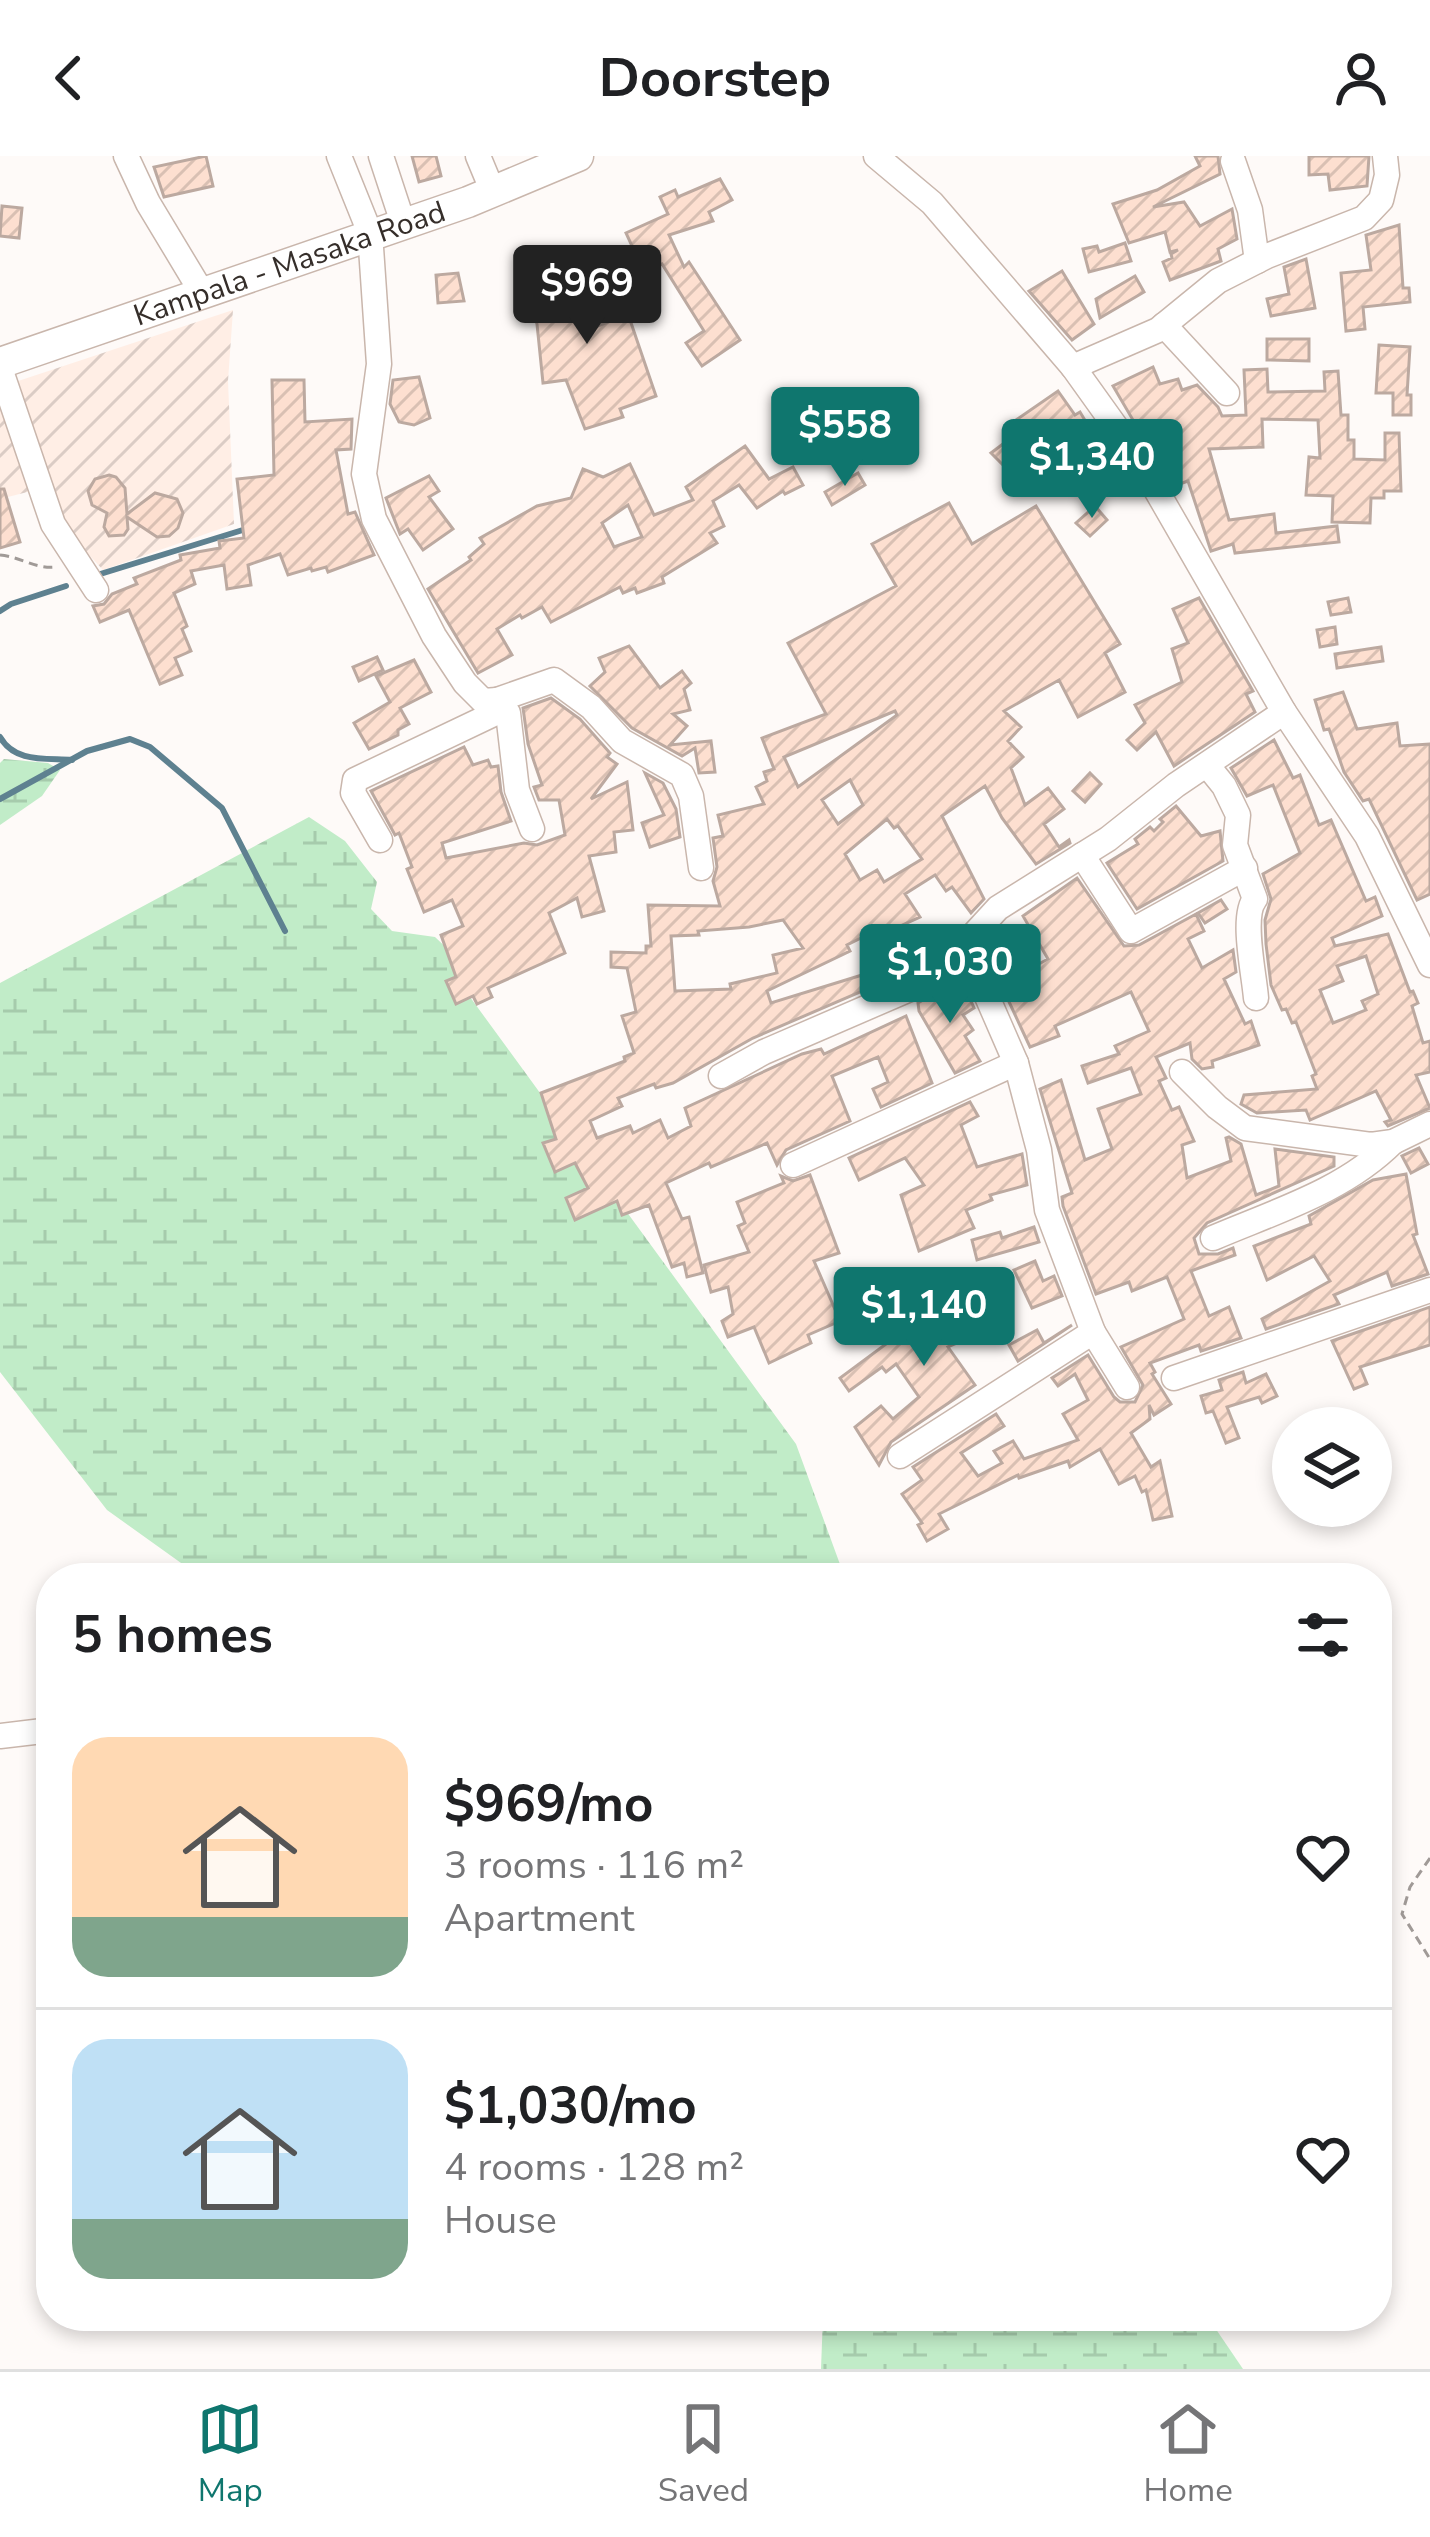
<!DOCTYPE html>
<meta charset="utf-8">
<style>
body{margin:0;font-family:"Nunito Sans",sans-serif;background:#f6f6f6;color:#202124;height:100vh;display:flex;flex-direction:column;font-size:45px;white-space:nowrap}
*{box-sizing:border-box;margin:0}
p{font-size:39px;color:#757577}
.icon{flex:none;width:66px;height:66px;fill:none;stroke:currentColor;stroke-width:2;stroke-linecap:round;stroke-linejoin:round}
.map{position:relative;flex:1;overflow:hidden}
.panel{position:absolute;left:36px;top:1407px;width:1356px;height:768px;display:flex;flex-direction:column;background:#fff;border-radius:48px;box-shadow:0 6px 18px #0003}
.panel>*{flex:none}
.tools{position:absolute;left:1272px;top:1251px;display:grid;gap:24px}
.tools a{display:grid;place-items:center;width:120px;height:120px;border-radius:50%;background:#fff;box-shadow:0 6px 18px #0003;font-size:60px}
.price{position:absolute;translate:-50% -102px;padding:0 27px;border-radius:12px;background:#0f766e;color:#fff;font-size:39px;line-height:78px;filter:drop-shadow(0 3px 6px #0008)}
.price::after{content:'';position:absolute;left:50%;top:72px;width:36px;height:27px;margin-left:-18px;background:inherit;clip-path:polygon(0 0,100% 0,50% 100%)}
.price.selected{background:#222;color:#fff}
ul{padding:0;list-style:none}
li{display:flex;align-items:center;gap:36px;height:300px;padding:0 36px}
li+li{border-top:3px solid #e0e0e0}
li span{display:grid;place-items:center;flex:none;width:336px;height:240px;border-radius:36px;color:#555}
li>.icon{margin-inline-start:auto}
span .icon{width:144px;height:144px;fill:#fffc;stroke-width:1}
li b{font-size:51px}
h2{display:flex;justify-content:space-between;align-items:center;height:144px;padding:0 36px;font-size:51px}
header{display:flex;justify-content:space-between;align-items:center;height:156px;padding:0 36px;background:#fff;font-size:54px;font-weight:700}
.tabs{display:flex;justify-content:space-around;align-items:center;height:168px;border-top:3px solid #e0e0e0;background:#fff;font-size:33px;color:#757577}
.tabs a{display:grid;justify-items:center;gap:6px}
.tabs .selected{color:#0f766e}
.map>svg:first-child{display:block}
.industrial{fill:url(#industrial-furrows)}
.wetland{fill:url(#wetland-marsh)}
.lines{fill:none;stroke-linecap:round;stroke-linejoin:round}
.stream{stroke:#5e8190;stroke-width:6}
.building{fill:url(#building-hatch);stroke:#bca9a0;stroke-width:3;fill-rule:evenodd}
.minor-casing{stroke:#c9b6ac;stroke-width:27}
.major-casing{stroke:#c9b6ac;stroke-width:33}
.path{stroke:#a09a97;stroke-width:3;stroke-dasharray:9 6;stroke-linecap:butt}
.minor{stroke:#fff;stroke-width:24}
.major{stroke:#fff;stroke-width:30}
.labels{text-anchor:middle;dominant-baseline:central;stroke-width:10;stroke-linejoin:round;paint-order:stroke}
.street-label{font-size:30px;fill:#352e2a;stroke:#fefaf8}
</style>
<header><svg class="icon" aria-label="back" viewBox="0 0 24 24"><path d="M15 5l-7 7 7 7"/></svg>Doorstep<svg class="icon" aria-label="person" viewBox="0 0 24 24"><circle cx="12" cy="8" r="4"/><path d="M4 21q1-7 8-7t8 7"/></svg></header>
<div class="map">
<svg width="1430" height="2213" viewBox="0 0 1430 2213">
<defs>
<pattern id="industrial-furrows" width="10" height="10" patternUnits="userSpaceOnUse" patternTransform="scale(3)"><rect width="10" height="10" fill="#ffeee5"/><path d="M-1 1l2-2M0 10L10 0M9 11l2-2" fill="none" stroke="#dbccc5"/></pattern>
<pattern id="wetland-marsh" width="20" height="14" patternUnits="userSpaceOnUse" patternTransform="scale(3)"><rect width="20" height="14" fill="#c1ecc8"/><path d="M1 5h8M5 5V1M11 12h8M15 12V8" fill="none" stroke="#a6cbac"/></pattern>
<pattern id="building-hatch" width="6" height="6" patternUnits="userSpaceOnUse" patternTransform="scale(3)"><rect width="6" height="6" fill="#fddfd0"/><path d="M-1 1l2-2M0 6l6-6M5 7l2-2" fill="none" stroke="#d9c0b3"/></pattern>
</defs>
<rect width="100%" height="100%" fill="#fefaf8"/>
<path class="industrial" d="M233 154 228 225 234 368 103 414 55 362 47 331 0 343V231Z"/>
<g class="wetland">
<path d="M4 603 48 607 60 614 42 640 0 669V607Z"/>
<path d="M309 661 345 685 377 726 371 753 392 775 435 781 454 799 470 841 796 1288 845 1422H202L107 1354 0 1216V827Z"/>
<path d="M823 2160H1207L1243 2213H821Z"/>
</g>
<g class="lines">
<g class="stream">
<path d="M97 419 246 373"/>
<path d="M0 455 11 448 66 430"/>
<path d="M0 581C15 607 45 602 72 604"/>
<path d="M0 643 87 595 130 583 150 591 222 652 285 775"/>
</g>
</g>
<g class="building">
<path d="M206 0 213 30 164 41 154 11Z"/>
<path d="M412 0H436L441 20 419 26Z"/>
<path d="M1195 0H1218L1220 18 1153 51 1184 46 1200 70 1232 53 1237 83 1218 93 1221 105 1170 124 1163 106 1172 102 1171 98 1178 94 1170 96 1165 76 1129 87 1113 48 1157 34 1200 10Z"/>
<path d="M1309 0H1369L1367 30 1330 34 1328 18 1309 19Z"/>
<path d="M720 23 732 44 709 56 713 65 669 79 684 111 689 106 740 184 702 210 686 187 704 175 662 108 644 116 626 77 668 58 660 41 675 34 678 41Z"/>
<path d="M2 50 22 52 19 82 0 80Z"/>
<path d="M1399 69 1403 132H1409L1410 146 1363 151 1365 173 1346 175 1341 117 1371 114 1366 79Z"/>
<path d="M1125 87 1131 105 1089 116 1083 93 1097 90 1099 96Z"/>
<path d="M578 102 598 170 628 158 656 240 620 253 623 261 585 273 566 224 543 227 537 168 524 129 547 122 544 113Z"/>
<path d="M1306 103 1315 152 1271 160 1267 143 1289 138 1284 111Z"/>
<path d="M1062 115 1094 168 1072 184 1029 135Z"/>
<path d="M458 117 464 145 438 147 436 119Z"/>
<path d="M1135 120 1144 136 1100 162 1096 143Z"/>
<path d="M1267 183H1309V205L1267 204Z"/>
<path d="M1379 189 1410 191 1407 239H1411V259H1393V237H1376Z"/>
<path d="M1153 211 1160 228 1178 223 1182 234 1197 229 1218 251 1222 260 1246 259 1244 214 1267 213 1268 236 1325 235 1324 216 1338 215 1341 259H1348V284H1354V303L1385 304V277H1399L1401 335H1384V342H1371L1370 367 1332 366 1333 340 1306 339 1309 301 1320 302 1318 264 1262 263 1263 291 1209 293 1229 364 1274 358 1276 377 1337 370 1339 386 1235 397 1233 388 1211 395 1188 325 1174 330 1159 291 1164 286 1154 291 1148 271 1140 276 1113 230Z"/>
<path d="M419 221 430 262 414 269 399 266 390 248 393 224Z"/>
<path d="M272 224H304L305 266 352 263 351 293 336 294 348 358 355 356 374 399 328 416 326 411 312 415 311 412 288 419 280 398 248 409 251 429 227 433 224 409 191 415 195 428 174 437 187 470 182 473 191 495 175 502 182 519 160 528 129 454 100 466 93 450 104 448 112 438 137 428 134 422 181 404 180 399 220 392 219 385 244 382 237 323 274 319Z"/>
<path d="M1058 235 1075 259 1080 256 1113 311 1073 330 1062 315 1058 317 1050 301 1026 316 1014 304 1005 311 991 297 1023 273 1016 264Z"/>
<path d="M745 290 769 323 793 311 803 329 785 338 783 335 757 352 739 329 713 345 724 370 710 377 717 387 662 421 664 427 637 437 635 432 623 437 620 431 551 466 542 451 522 462 520 459 497 473 512 499 478 517 428 433 471 404 469 401 484 388 480 382 537 350 571 342 583 313 603 321 630 308 654 359 693 344 686 331ZM628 349 642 381 614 391 602 367Z"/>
<path d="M858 317 865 329 832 349 825 336Z"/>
<path d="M109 319 116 321 125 332 127 358 155 337 177 343 183 357 178 372 169 380 157 381 127 361 128 373 124 379 109 380 104 371 107 357 92 349 88 335 95 323Z"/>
<path d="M429 320 439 335 429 341 453 373 423 394 408 373 400 378 386 342Z"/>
<path d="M0 333H4L20 386 0 392Z"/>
<path d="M949 347 972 388 1036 350 1120 488 1105 497 1125 536 1078 561 1059 524 1004 555 1021 571 1008 585 1023 601 1011 612 1025 649 1048 632 1064 653 1044 668 1059 691 1069 684 1070 687 1036 708 1002 662 985 630 942 660 984 743 971 757 952 731 946 735 935 719 905 738 920 761 880 779 877 774 847 789 850 795 767 835 771 847 862 819 883 807 895 821 753 882 673 927 656 932 654 928 618 942 622 950 590 965 597 982 630 970 633 977 660 964 668 982 691 970 685 952 802 898 821 893 824 898 906 860 932 927 881 951 873 933 888 926 878 901 832 920 850 965 786 994 777 1009 767 987 711 1011 709 1007 666 1027 682 1063 689 1061 703 1117 687 1121 684 1107 672 1111 649 1049 622 1059 617 1045 575 1064 566 1042 588 1032 575 1007 555 1016 543 987 556 983 541 937 625 905 624 901 634 897 622 860 636 856 627 812 611 811V796L646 797V790H651L648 749 720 750 713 725 717 711 713 682 723 680 718 659 764 648 756 631 767 625 764 616 774 613 762 582 826 558 788 487 896 430 872 388ZM895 555 897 559 798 631 784 601ZM850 624 863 649 838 668 822 644ZM887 663 894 672 898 670 922 703 884 726 877 714 860 724 845 698ZM783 764 803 792 773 799 777 817 730 828 731 833 675 835 671 780 699 779 698 775 749 771Z"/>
<path d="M1095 350 1107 364 1090 380 1076 367Z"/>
<path d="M1199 442 1253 535 1246 538 1255 556 1174 610 1156 576 1137 594 1127 584 1145 567 1135 549 1182 526 1172 493 1188 487 1173 453Z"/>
<path d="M1348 442 1351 456 1331 459 1328 446Z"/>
<path d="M1335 471 1337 488 1320 491 1317 474Z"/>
<path d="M629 490 660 532 682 515 691 527 684 533 690 554 673 558 687 570 670 589 711 585 715 616 699 617 695 592 682 600 632 572 590 530 605 516 599 502Z"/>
<path d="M1381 491 1383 505 1337 512 1335 498Z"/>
<path d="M377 501 383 514 359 525 353 511Z"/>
<path d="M414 504 431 536 400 552 409 568 398 574V579L369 593 354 567 390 546 376 520Z"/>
<path d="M1343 536 1357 573 1397 567 1400 590 1430 588V738L1417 744 1369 643 1363 645 1344 616 1329 573 1324 574 1315 544Z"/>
<path d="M551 542 580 563 610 597 607 601 617 608 591 643 627 626 633 674 614 676 616 696 589 700 604 755 582 761 577 742 549 757 565 797 488 832 492 841 477 848 473 840 456 848 446 825 456 821 441 779 463 770 452 744 424 756 407 713 412 711 399 677 395 679 371 635 464 591 473 609 488 604 491 611 498 610 501 636 511 665 442 687 446 702 524 687 537 689 565 679 559 644H539L534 631 542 629 528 588 523 552Z"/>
<path d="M1274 584 1293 622 1300 619 1319 669 1331 664 1366 745 1375 741 1382 760 1332 782 1335 790 1388 778 1410 836 1413 835 1418 847 1412 850 1423 887 1430 885V916L1416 919 1430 952 1388 970 1385 966 1391 964 1376 935 1310 964 1306 954 1257 957 1241 948 1244 939 1317 933 1312 920 1316 918 1296 866 1292 867 1286 853 1282 854 1271 829 1266 788 1265 764 1271 743 1263 718 1300 697 1273 629 1247 640 1231 612ZM1366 800 1378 838 1362 845 1366 854 1333 867 1320 834 1343 825 1337 810Z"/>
<path d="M645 617 663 627 676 653 680 681 650 691 642 667 664 659Z"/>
<path d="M1090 617 1101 628 1085 646 1073 635Z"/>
<path d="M1176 650 1201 680 1220 675 1223 705 1137 753 1107 707 1138 688 1135 683 1150 671 1154 675 1163 666 1160 663Z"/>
<path d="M1077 722 1124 790 1139 789 1196 758 1204 775 1188 783 1202 812 1233 794 1236 816 1224 823 1245 868 1251 865 1259 889 1212 905 1213 911 1202 913 1192 903 1190 887 1156 901 1166 922 1159 925 1172 954 1179 951 1194 985 1182 989 1187 1022 1231 1005 1226 982 1229 981 1241 988 1256 1039 1279 1030 1275 993 1334 1001V1010L1207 1067 1194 1082 1199 1098H1218L1233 1092 1235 1099 1191 1115 1209 1160 1229 1151 1241 1182 1201 1195 1199 1189 1150 1207 1155 1216 1152 1218 1171 1248 1154 1259 1149 1249 1150 1263 1131 1277 1151 1311 1160 1305 1172 1360 1153 1364 1146 1334 1142 1336 1135 1320 1119 1328 1100 1293 1070 1311 1068 1305 1019 1322 1018 1319 939 1358 948 1373 927 1385 918 1369 922 1367 902 1338 922 1324 913 1311 996 1258 1004 1270 961 1297 978 1320 1002 1307 994 1295 1013 1285 1024 1303 1078 1284 1063 1258 1088 1244 1075 1218 1058 1230 1052 1222 1088 1199 1114 1241 1120 1246H1135L1143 1229 1121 1191 1184 1163 1167 1121 1132 1135 1129 1126 1096 1138 1063 1050 1062 1041 1072 1037 1040 933 1061 924 1085 1004 1112 993 1098 953 1141 938 1131 912 1088 927 1082 910 1119 898 1115 890 1149 875 1131 836 1055 870 1059 880 1030 891 984 792 1000 774 1022 817 1048 803 1023 760Z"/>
<path d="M1221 744 1227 753 1205 767 1198 757Z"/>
<path d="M949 828 957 840 966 834 974 852 963 859 973 874 965 880 980 905 955 917 919 855 918 847Z"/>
<path d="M970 946 978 960 961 969 977 1011 1022 998 1027 1029 990 1039 992 1044 966 1054 974 1072 919 1095 901 1039 924 1029 905 1002 859 1024 849 1002Z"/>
<path d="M1419 992 1428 1008 1411 1017 1402 1000Z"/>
<path d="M1406 1018 1417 1078 1413 1079 1428 1118 1392 1130 1387 1116 1334 1139 1339 1148 1266 1173 1262 1163 1330 1125 1314 1100 1267 1124 1254 1090 1311 1068 1309 1060 1373 1024Z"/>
<path d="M810 1019 839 1097 814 1105 840 1165 808 1179 811 1187 769 1207 754 1171 728 1181 722 1165 733 1158 728 1131 711 1136 704 1109 749 1096 738 1070 745 1067 737 1046 784 1027 781 1020 793 1025Z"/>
<path d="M1034 1071 1039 1086 977 1104 972 1084 1000 1076 1002 1082Z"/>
<path d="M1035 1105 1043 1125 1054 1120 1062 1140 1032 1152 1014 1114Z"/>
<path d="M964 1139 970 1150 997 1140 1007 1165 948 1191 975 1229 891 1286 879 1309 855 1271 881 1250 893 1263 919 1241 896 1208 886 1216 882 1211 849 1235 840 1222 886 1188 898 1181 901 1186 947 1158 943 1148Z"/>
<path d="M1430 1151V1189L1360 1211 1367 1228 1354 1233 1332 1185Z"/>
<path d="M1072 1169 1018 1205 1009 1189 1037 1174 1044 1187Z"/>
<path d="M1243 1216 1246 1227 1266 1218 1277 1240 1262 1247 1259 1241 1227 1251 1239 1282 1226 1287 1213 1255 1206 1257 1201 1240 1222 1234 1219 1224Z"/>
</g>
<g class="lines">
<g class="minor-casing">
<g id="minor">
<path d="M126 0 148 47 201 135"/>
<path d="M339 0 370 77 379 208 364 318 374 363 434 480 465 527 483 545 497 544 508 557 517 634 532 673"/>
<path d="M381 0 403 67"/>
<path d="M478 0 493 36"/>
<path d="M876 0 932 47 1073 211 1136 299 1284 556 1367 680 1430 809"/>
<path d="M1233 5 1250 54 1257 105"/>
<path d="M1164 169 1227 237"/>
<path d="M1073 211 1158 174 1218 125 1267 100 1364 62 1381 44 1387 19 1385 0"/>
<path d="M0 212 53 368 96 434"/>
<path d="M497 544 554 524 591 551 622 585 682 619 691 640 701 712"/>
<path d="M1207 609 1224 630 1238 659 1235 689 1255 743C1241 760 1254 817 1256 842"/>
<path d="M380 684 353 637 355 624 504 553"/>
<path d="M1082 699 1131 775 1245 712"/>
<path d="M1182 916 1217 951 1245 972 1371 989 1393 986 1430 968"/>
<path d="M721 920 764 896 919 829 942 813 998 752 1108 683 1176 629 1284 556"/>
<path d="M793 1009 1016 907"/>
<path d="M1213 1082C1276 1055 1344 1035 1393 986"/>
<path d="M1093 1176 1127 1231"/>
<path d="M1174 1222 1430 1134"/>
<path d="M900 1300 1093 1176 1047 1054 1039 994 1016 907 965 790"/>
<path d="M0 1580 51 1574"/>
</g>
</g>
<g class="major-casing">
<g id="major">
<path id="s1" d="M0 207 468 46 578 0"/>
</g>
</g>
<g class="path">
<path d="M0 399C21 401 35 413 55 411"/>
<path d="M1430 1702 1410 1731 1402 1758 1430 1803"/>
</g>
<use href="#minor" class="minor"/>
<use href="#major" class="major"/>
</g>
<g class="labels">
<g class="street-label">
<text stroke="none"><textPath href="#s1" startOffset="306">Kampala - Masaka Road</textPath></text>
</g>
</g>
</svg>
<div class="tools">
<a><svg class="icon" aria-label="layers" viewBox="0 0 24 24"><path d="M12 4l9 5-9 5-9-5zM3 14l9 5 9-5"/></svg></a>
</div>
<b class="price selected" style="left:587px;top:191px">$969</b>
<b class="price" style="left:845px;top:333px">$558</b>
<b class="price" style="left:1092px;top:365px">$1,340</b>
<b class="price" style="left:950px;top:870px">$1,030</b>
<b class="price" style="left:924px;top:1213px">$1,140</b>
<section class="panel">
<h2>5 homes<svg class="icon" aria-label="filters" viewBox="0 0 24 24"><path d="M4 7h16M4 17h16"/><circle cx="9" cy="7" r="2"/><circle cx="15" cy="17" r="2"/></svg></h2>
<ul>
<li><span style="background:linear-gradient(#ffd9b3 75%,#7fa58c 0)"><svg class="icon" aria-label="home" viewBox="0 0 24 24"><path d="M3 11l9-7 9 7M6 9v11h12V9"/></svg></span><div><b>$969/mo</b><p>3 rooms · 116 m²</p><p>Apartment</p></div><svg class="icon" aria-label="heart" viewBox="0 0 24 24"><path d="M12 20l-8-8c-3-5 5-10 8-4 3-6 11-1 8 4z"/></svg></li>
<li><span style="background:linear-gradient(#bfe0f5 75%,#7fa58c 0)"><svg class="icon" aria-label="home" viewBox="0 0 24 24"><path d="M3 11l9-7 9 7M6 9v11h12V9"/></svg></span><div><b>$1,030/mo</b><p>4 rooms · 128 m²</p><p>House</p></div><svg class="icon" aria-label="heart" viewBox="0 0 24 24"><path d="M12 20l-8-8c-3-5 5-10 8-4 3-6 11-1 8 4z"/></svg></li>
</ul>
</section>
</div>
<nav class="tabs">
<a class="selected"><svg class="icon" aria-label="map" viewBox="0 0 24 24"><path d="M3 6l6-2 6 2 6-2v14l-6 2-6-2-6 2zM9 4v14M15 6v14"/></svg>Map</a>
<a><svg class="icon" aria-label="saved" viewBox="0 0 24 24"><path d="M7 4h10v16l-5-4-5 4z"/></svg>Saved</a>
<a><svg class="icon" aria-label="home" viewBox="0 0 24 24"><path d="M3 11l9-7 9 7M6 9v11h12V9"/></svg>Home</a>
</nav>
